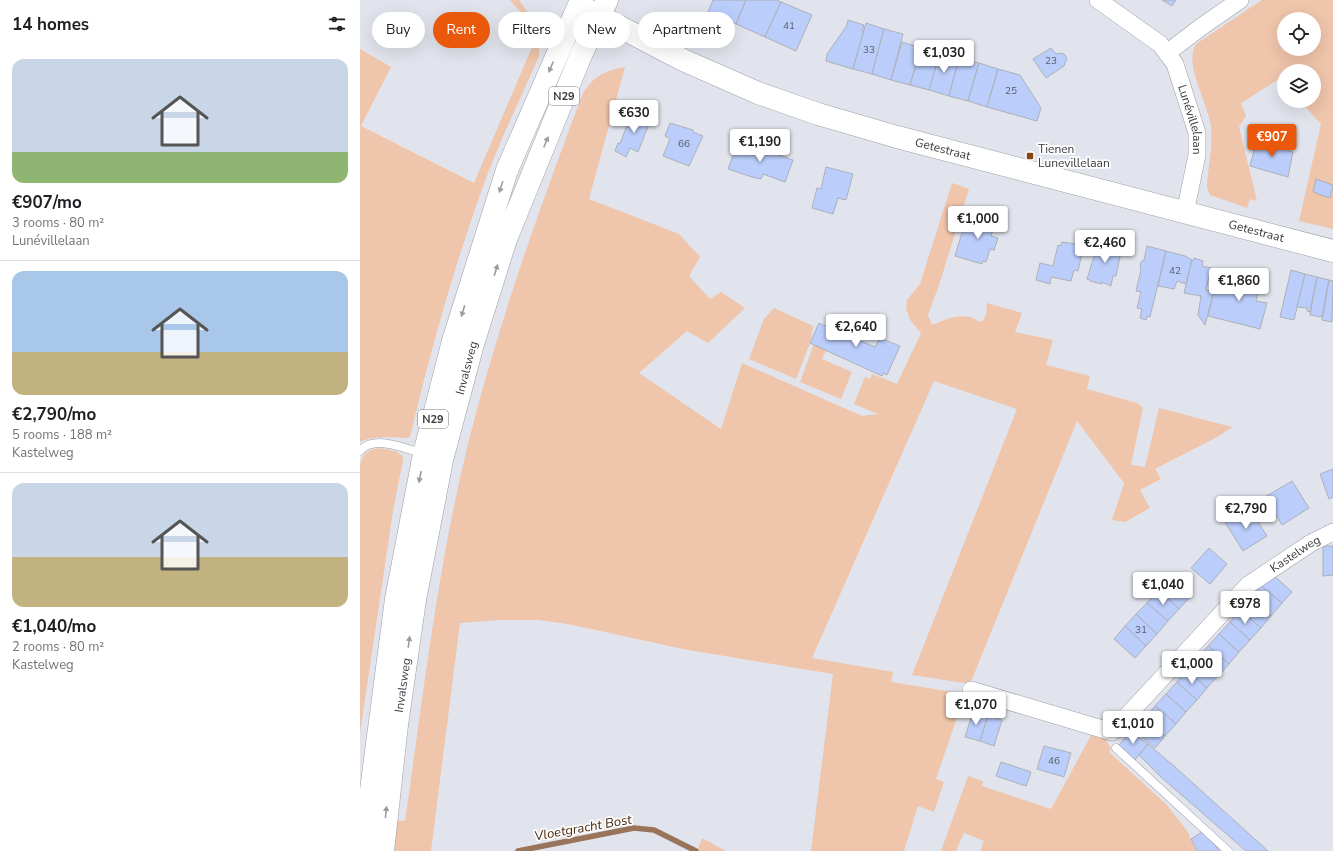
<!DOCTYPE html>
<meta charset="utf-8">
<style>
body{margin:0;font-family:"Nunito Sans",sans-serif;background:#f2f2f2;color:#202124;height:100vh;display:flex;flex-direction:column;font-size:15px;white-space:nowrap}
*{box-sizing:border-box;margin:0}
p{font-size:13px;color:#757577}
.icon{flex:none;width:22px;height:22px;fill:none;stroke:currentColor;stroke-width:2;stroke-linecap:round;stroke-linejoin:round}
.map{position:relative;flex:1;overflow:hidden}
.drawer{display:flex;flex-direction:column;background:#fff;width:360px}
.drawer>*{flex:none}
.banner{position:absolute;left:12px;top:12px;width:380px;height:36px;display:flex;gap:8px}
.tools{position:absolute;left:917px;top:12px;display:grid;gap:8px}
.tools a{display:grid;place-items:center;width:44px;height:44px;border-radius:50%;background:#fff;box-shadow:0 4px 16px #0002;font-size:20px}
.price{position:absolute;translate:-50% -34px;padding:0 9px;border-radius:4px;background:#fff;color:#222;font-size:13px;line-height:26px;filter:drop-shadow(0 1px 2px #0008)}
.price::after{content:'';position:absolute;left:50%;top:24px;width:12px;height:9px;margin-left:-6px;background:inherit;clip-path:polygon(0 0,100% 0,50% 100%)}
.price.current{background:#ea580c;color:#fff}
ul{padding:0;list-style:none}
li{display:grid;align-content:center;gap:8px;height:212px;padding:0 12px}
li+li{border-top:1px solid #e0e0e0}
li span{display:grid;place-items:center;height:124px;border-radius:12px;color:#555}
li>.icon{margin-inline-start:auto}
span .icon{width:72px;height:72px;fill:#fffc;stroke-width:1}
li b{font-size:17px}
h2{display:flex;justify-content:space-between;align-items:center;height:48px;padding:0 12px;font-size:17px}
.pill{padding:0 14px;border-radius:18px;background:#fff;box-shadow:0 4px 16px #0002;font-size:14px;line-height:36px}
.pill.current{background:#ea580c;color:#fff}
main{display:flex;flex:1;min-height:0}
.map>svg:first-child{display:block}
.green{fill:#efc5ab;fill-rule:evenodd}
.lines{fill:none;stroke-linecap:round;stroke-linejoin:round}
.stream{stroke:#99735a;stroke-width:5.5}
.building{fill:#bbcdfb;stroke:#adb0b7}
.lane-casing{stroke:#9c9fa6;stroke-width:9}
.street-casing{stroke:#9c9fa6;stroke-width:18}
.secondary-casing{stroke:#9c9fa6;stroke-width:23}
.primary-casing{stroke:#9c9fa6;stroke-width:23}
.lane{stroke:#fff;stroke-width:8}
.street{stroke:#fff;stroke-width:17}
.secondary{stroke:#fff;stroke-width:22}
.primary{stroke:#fff;stroke-width:22}
.oneway{fill:#9c9c9e}
.poi-dot{fill:#874611;stroke:#fff;stroke-width:1.5}
.labels{text-anchor:middle;dominant-baseline:central;stroke-width:3.5;stroke-linejoin:round;paint-order:stroke}
.number-label{font-size:10px;fill:#5a5f6c}
.shield{fill:#fff;stroke:#747577;stroke-width:1}
.shield-label{font-size:11px;font-weight:bold;fill:#393a3d}
.street-label{font-size:12px;fill:#393a3d;stroke:#fff}
.poi-label{font-size:12px;fill:#393a3d;stroke:#fff;text-anchor:start}
.water-label{font-size:13px;font-style:italic;fill:#492407;stroke:#fff}
</style>
<main>
<section class="drawer">
<h2>14 homes<svg class="icon" aria-label="filters" viewBox="0 0 24 24"><path d="M4 7h16M4 17h16"/><circle cx="9" cy="7" r="2"/><circle cx="15" cy="17" r="2"/></svg></h2>
<ul>
<li><span style="background:linear-gradient(#c9d6e8 75%,#8fb573 0)"><svg class="icon" aria-label="home" viewBox="0 0 24 24"><path d="M3 11l9-7 9 7M6 9v11h12V9"/></svg></span><div><b>€907/mo</b><p>3 rooms · 80 m²</p><p>Lunévillelaan</p></div></li>
<li><span style="background:linear-gradient(#a9c7e8 65%,#c2b280 0)"><svg class="icon" aria-label="home" viewBox="0 0 24 24"><path d="M3 11l9-7 9 7M6 9v11h12V9"/></svg></span><div><b>€2,790/mo</b><p>5 rooms · 188 m²</p><p>Kastelweg</p></div></li>
<li><span style="background:linear-gradient(#c9d6e8 60%,#c2b280 0)"><svg class="icon" aria-label="home" viewBox="0 0 24 24"><path d="M3 11l9-7 9 7M6 9v11h12V9"/></svg></span><div><b>€1,040/mo</b><p>2 rooms · 80 m²</p><p>Kastelweg</p></div></li>
</ul>
</section>
<div class="map">
<svg width="973" height="851" viewBox="0 0 973 851">
<rect width="100%" height="100%" fill="#e1e4ec"/>
<g class="green">
<path d="M150 0H159C172 17 180 34 179 56 160 100 138 144 122 189 93 270 70 353 50 437L47 438C30 438 16 435 0 442V49L31 67 1 126 114 183 173 45 161 12Z"/>
<path d="M902 0H973V229L939 221 961 124 940 101H954V71H924V84L919 79 881 103 886 116 879 127 897 201 890 199 887 208 850 195 847 187C848 167 853 147 851 127 849 104 823 65 836 44ZM924 19H954V49H924Z"/>
<path d="M265 67 229 199 319 234 340 257 329 276 350 299 361 292 385 308 348 343 327 331 279 373 361 429 382 363 502 416 518 414 494 404 505 377 510 379 512 374 537 384 561 333 550 320 546 308 547 300 560 284 592 183 609 189 579 285 568 315 572 325C584 320 596 314 610 317 614 318 617 321 622 322L626 315 627 303 662 313 655 332 693 340 686 365 730 376 727 389 777 403 783 408 771 465 785 467 799 408 872 427 859 436 795 469 801 479 780 490 790 508 765 522 752 520 764 483 717 421 610 684 552 675 657 409 574 381 452 658 533 672 531 682 605 694 576 779 584 782 574 812 558 806 544 851H451L473 674 323 649 208 624 178 620H139L100 623 71 851H33L35 820 45 821C63 697 77 571 107 448 137 327 179 209 223 93 235 75 245 71 265 67Z"/>
<path d="M414 308 453 326 450 343 436 379 389 359 404 319Z"/>
<path d="M454 344 467 349 462 359 492 372 481 399 440 382Z"/>
<path d="M19 448 35 451 43 456V460L33 511 0 733V466C2 454 7 450 19 448Z"/>
<path d="M733 732 745 738 751 749 749 752 806 804 828 832 836 851H620L624 841 604 833 596 851H581L608 776 623 781 622 786 691 809Z"/>
<path d="M342 838 366 851H337Z"/>
</g>
<g class="lines">
<path class="stream" d="M158 851 274 828 294 830 336 851"/>
</g>
<g class="building">
<path d="M353 0H386L376 24 348 12Z"/>
<path d="M386 0H417L421 2 405 37 376 24Z"/>
<path d="M802 0H816L812 6Z"/>
<path d="M421 2 452 15 436 51 405 37Z"/>
<path d="M488 20 504 25 502 31H504L493 69 466 61 467 54 486 27Z"/>
<path d="M506 23 524 29 512 74 493 69Z"/>
<path d="M524 29 543 34 531 80 512 74Z"/>
<path d="M542 42 561 48 550 85 531 80Z"/>
<path d="M561 48 580 53 569 90 550 85Z"/>
<path d="M691 48 696 54 699 53 704 54 707 58 704 66 686 78 673 59Z"/>
<path d="M580 53 599 58 589 96 569 90Z"/>
<path d="M599 58 619 63 608 101 589 96Z"/>
<path d="M619 63 638 69 627 107 608 101Z"/>
<path d="M638 69 660 75 681 108 677 121 627 107Z"/>
<path d="M272 112 291 119 278 152 270 148 266 157 255 151 258 143 260 144Z"/>
<path d="M310 123 333 130V132L343 136 329 166 303 156 310 139 305 136Z"/>
<path d="M897 139 928 147V151L933 152 928 177 890 166Z"/>
<path d="M381 142 433 160 425 182 403 174 401 179 392 177 368 169 375 150 378 151Z"/>
<path d="M466 167 493 174 486 200 478 198 473 214 452 208 457 188 461 189Z"/>
<path d="M956 179 973 185 970 198 953 192Z"/>
<path d="M623 210 637 215 631 236 638 238 634 250 630 249 626 262 623 261 622 264 595 256 604 226 617 230Z"/>
<path d="M739 241 762 247 756 276H753L751 286 742 282V284L730 281V280L727 279Z"/>
<path d="M702 242 724 245 718 271 714 270 711 281 691 277 690 284 676 280 680 263 693 266 698 245 701 246Z"/>
<path d="M787 246 806 251 790 317 787 316 786 320 780 318 782 309 777 308 781 292 776 291 781 270 780 267 781 262 784 260Z"/>
<path d="M806 251 825 256 832 260 826 284 817 281 814 289 798 286Z"/>
<path d="M834 258 843 261 842 266 851 268 846 290 854 291 845 325 838 315 841 296 824 293 832 260 833 261Z"/>
<path d="M931 270 945 274 934 320 920 317Z"/>
<path d="M870 271 901 278 896 301 907 303 900 329 848 316 854 291 865 294Z"/>
<path d="M945 274 957 277 950 312 947 311V308L937 307Z"/>
<path d="M957 277 969 280 962 317 950 315Z"/>
<path d="M969 280 973 281 972 322 962 320Z"/>
<path d="M478 321 500 330 496 339 515 347 520 338 540 346 527 375 523 373 522 376 450 343 459 323 474 330Z"/>
<path d="M973 469V497L969 499 960 474Z"/>
<path d="M932 481 949 508 922 525 905 497Z"/>
<path d="M884 510 891 522 896 519 907 536 883 551 865 522Z"/>
<path d="M963 546H973V575L963 576Z"/>
<path d="M849 548 867 564 850 584 831 568Z"/>
<path d="M912 574 932 592 922 603 901 586Z"/>
<path d="M809 578 830 597 819 609 798 590Z"/>
<path d="M901 586 922 603 911 616 891 598Z"/>
<path d="M798 590 819 609 808 621 787 603Z"/>
<path d="M891 598 911 616 901 628 880 610Z"/>
<path d="M787 603 808 621 797 634 776 614Z"/>
<path d="M880 610 901 628 890 640 870 622Z"/>
<path d="M776 614 797 634 786 646 765 626Z"/>
<path d="M870 622 890 640 879 652 859 634Z"/>
<path d="M765 626 786 646 775 658 754 639Z"/>
<path d="M859 634 879 652 869 664 848 646Z"/>
<path d="M848 646 869 664 858 676 838 658Z"/>
<path d="M838 658 858 676 847 688 827 670Z"/>
<path d="M827 670 847 688 837 700 817 682Z"/>
<path d="M817 682 837 700 826 712 806 694Z"/>
<path d="M806 694 826 712 816 724 795 706Z"/>
<path d="M795 706 816 724 805 736 785 718Z"/>
<path d="M613 712 628 716 620 741 605 737Z"/>
<path d="M628 716 642 720 634 746 620 741Z"/>
<path d="M785 718 805 736 795 748 774 730Z"/>
<path d="M771 731 788 744 775 760 759 745Z"/>
<path d="M788 744 814 766 908 851H886L802 778 779 755Z"/>
<path d="M684 746 711 753 704 777 677 769Z"/>
<path d="M641 762 671 772 666 786 636 776Z"/>
<path d="M842 832 856 846 859 851H837L831 839Z"/>
</g>
<g class="lines">
<g class="lane-casing">
<g id="lane">
<path d="M0 451C14 434 47 449 64 454"/>
<path d="M756 748 868 851"/>
</g>
</g>
<g class="street-casing">
<g id="street">
<path id="s1" d="M738 0 800 44 815 64 837 133V155L825 213"/>
<path d="M807 53 841 27 880 0"/>
<path id="s2" d="M611 690 752 732 888 585 951 543 973 532"/>
</g>
</g>
<g class="secondary-casing">
<g id="secondary">
<path id="s3" d="M224 8 323 60 398 93 458 114 537 137 973 251"/>
</g>
</g>
<g class="primary-casing">
<g id="primary">
<path d="M3 851 36 599 64 454 93 341 147 170 221 0"/>
<path id="s4" d="M23 851 37 725 55 600 82 460 113 344 146 239 221 55 247 0"/>
</g>
</g>
<use href="#lane" class="lane"/>
<use href="#street" class="street"/>
<use href="#secondary" class="secondary"/>
<use href="#primary" class="primary"/>
</g>
<defs><path id="oneway-solid" d="M-6-.8H1V-3.2L6.5 0L1 3.2V.8H-6Z"/></defs>
<g class="oneway">
<use href="#oneway-solid" transform="translate(191 67) rotate(113)"/>
<use href="#oneway-solid" transform="translate(186 142) rotate(-68)"/>
<use href="#oneway-solid" transform="translate(141 187) rotate(108)"/>
<use href="#oneway-solid" transform="translate(136 270) rotate(-73)"/>
<use href="#oneway-solid" transform="translate(103 311) rotate(107)"/>
<use href="#oneway-solid" transform="translate(60 477) rotate(101)"/>
<use href="#oneway-solid" transform="translate(49 642) rotate(-82)"/>
<use href="#oneway-solid" transform="translate(26 812) rotate(-84)"/>
</g>
<rect class="poi-dot" x="666" y="152" width="8" height="8" rx="2"/>
<g class="labels">
<g class="number-label">
<text x="429" y="26">41</text>
<text x="509" y="50">33</text>
<text x="691" y="61">23</text>
<text x="651" y="91">25</text>
<text x="324" y="144">66</text>
<text x="815" y="271">42</text>
<text x="781" y="630">31</text>
<text x="694" y="761">46</text>
</g>
<g class="shield">
<rect x="189" y="87" width="30" height="18" rx="3"/>
<rect x="58" y="410" width="30" height="18" rx="3"/>
</g>
<g class="shield-label">
<text x="204" y="96">N29</text>
<text x="73" y="419">N29</text>
</g>
<g class="street-label">
<text stroke="none"><textPath href="#s1" startOffset="159">Lunévillelaan</textPath></text>
<text stroke="none"><textPath href="#s3" startOffset="387">Getestraat</textPath></text>
<text stroke="none"><textPath href="#s3" startOffset="711">Getestraat</textPath></text>
<text stroke="none"><textPath href="#s4" startOffset="491">Invalsweg</textPath></text>
<text stroke="none"><textPath href="#s2" startOffset="404">Kastelweg</textPath></text>
<text stroke="none"><textPath href="#s4" startOffset="167">Invalsweg</textPath></text>
</g>
<g class="poi-label">
<text x="678" y="149">Tienen<tspan x="678" dy="14">Lunevillelaan</tspan></text>
</g>
<g class="water-label">
<text transform="translate(223 828) rotate(-10)">Vloetgracht Bost</text>
</g>
</g>
</svg>
<div class="tools">
<a><svg class="icon" aria-label="locate" viewBox="0 0 24 24"><circle cx="12" cy="12" r="6"/><path d="M12 2v4M12 18v4M2 12h4M18 12h4"/></svg></a>
<a><svg class="icon" aria-label="layers" viewBox="0 0 24 24"><path d="M12 4l9 5-9 5-9-5zM3 14l9 5 9-5"/></svg></a>
</div>
<b class="price" style="left:584px;top:74px">€1,030</b>
<b class="price" style="left:274px;top:134px">€630</b>
<b class="price current" style="left:912px;top:158px">€907</b>
<b class="price" style="left:400px;top:163px">€1,190</b>
<b class="price" style="left:618px;top:240px">€1,000</b>
<b class="price" style="left:745px;top:264px">€2,460</b>
<b class="price" style="left:879px;top:302px">€1,860</b>
<b class="price" style="left:496px;top:348px">€2,640</b>
<b class="price" style="left:886px;top:530px">€2,790</b>
<b class="price" style="left:803px;top:606px">€1,040</b>
<b class="price" style="left:885px;top:625px">€978</b>
<b class="price" style="left:832px;top:685px">€1,000</b>
<b class="price" style="left:616px;top:726px">€1,070</b>
<b class="price" style="left:773px;top:745px">€1,010</b>
<div class="banner">
<a class="pill">Buy</a>
<a class="pill current">Rent</a>
<a class="pill">Filters</a>
<a class="pill">New</a>
<a class="pill">Apartment</a>
</div>
</div>
</main>
